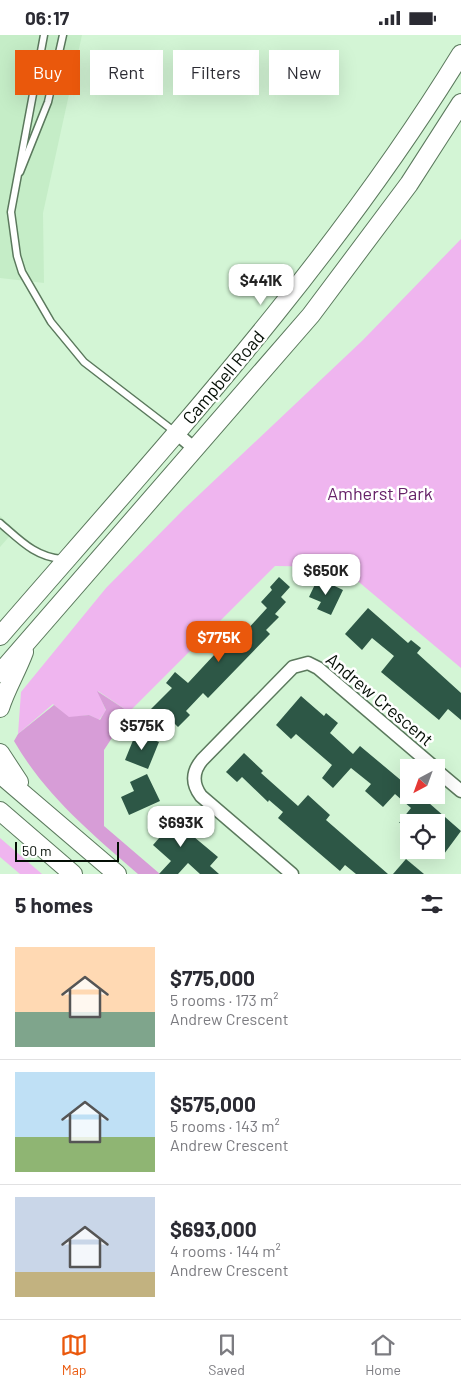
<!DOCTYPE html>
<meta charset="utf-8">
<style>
body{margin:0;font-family:Barlow,sans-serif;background:#f7f7f7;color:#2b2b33;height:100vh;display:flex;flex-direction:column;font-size:19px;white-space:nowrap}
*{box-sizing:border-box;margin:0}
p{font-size:16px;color:#7c7c81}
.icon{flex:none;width:28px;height:28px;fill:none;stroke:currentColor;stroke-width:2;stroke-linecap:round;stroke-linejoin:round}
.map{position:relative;height:839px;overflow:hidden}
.side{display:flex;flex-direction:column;background:#fff;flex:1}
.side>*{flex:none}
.banner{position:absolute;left:15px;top:15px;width:431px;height:45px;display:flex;gap:10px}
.needle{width:32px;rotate:221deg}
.fabs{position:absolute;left:400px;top:724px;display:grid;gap:10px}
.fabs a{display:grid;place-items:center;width:45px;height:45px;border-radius:0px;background:#fff;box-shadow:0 5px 20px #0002;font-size:25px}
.scale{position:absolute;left:15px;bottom:12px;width:104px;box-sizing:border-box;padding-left:5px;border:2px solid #040e05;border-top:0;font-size:14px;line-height:18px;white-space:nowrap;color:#040e05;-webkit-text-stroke:4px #fff;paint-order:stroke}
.price{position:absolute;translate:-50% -42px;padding:0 11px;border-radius:10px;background:#fff;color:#222;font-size:16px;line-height:32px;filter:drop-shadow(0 1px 2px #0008)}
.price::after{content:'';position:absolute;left:50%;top:30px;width:15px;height:11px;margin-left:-8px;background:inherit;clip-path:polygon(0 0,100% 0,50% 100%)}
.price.active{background:#ea580c;color:#fff}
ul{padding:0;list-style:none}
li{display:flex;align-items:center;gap:15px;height:125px;padding:0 15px}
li+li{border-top:1px solid #e1e1e2}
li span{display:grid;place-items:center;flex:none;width:140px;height:100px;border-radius:0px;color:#555}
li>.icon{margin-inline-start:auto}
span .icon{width:60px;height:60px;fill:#fffc;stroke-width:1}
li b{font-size:21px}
h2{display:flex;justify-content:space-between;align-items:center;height:60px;padding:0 15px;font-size:21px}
.chip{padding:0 18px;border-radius:0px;background:#fff;box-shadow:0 5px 20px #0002;font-size:18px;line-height:45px}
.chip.active{background:#ea580c;color:#fff}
.status{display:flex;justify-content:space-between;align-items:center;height:35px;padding:0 25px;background:#fff;direction:ltr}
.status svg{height:14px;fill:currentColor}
.tabs{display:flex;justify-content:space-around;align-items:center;height:70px;border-top:1px solid #e1e1e2;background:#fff;font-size:14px;color:#7c7c81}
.tabs a{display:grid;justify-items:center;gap:2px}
.tabs .active{color:#ea580c}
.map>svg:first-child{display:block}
.built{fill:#c5edc7}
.green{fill:#efb5ef}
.forest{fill:#d79dd7}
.building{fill:#2d5746}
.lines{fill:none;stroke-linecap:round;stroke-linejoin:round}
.lane-casing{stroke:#5b795d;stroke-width:9}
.street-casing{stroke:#5b795d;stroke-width:15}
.secondary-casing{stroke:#5b795d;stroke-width:20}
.lane{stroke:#fff;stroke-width:6}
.street{stroke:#fff;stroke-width:12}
.secondary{stroke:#fff;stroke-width:18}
.labels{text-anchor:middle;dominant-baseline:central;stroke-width:5;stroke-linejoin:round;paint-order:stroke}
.street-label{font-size:18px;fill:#040e05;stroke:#fff}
.park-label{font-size:18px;fill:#662268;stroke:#fff}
</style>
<div class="status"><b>06:17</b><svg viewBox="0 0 49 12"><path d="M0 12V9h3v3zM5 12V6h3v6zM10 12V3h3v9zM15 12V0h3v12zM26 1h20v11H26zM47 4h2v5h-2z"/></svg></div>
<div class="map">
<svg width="461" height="839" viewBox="0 0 461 839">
<rect width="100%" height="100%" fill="#d3f5d5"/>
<g class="built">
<path d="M0 0H82L43 178 44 248 0 243Z"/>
<path d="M0 481 15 495 0 512Z"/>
</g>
<g class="green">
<path d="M461 204V633L341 532 275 531 129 677 98 656 106 676 99 685 89 680 69 683 53 669 18 699 21 657 106 553 184 474 363 305Z"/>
<path d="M0 803 42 839H20L0 822Z"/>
</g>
<path class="forest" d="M97 656 129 677 104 715V791L160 839H138C92 799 45 760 14 706L18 699 54 670 69 682 89 680 100 685 106 675Z"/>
<g class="building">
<path d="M279 542 290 552 281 562 286 567 275 579 279 582 266 595 270 599 208 663 203 658 186 676 190 680 178 692 169 683 159 693 145 680 172 653 166 648 175 637 188 648 227 606 222 601 235 587 245 597 267 573 261 567 272 555 270 552Z"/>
<path d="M318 543 343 555 331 580 317 574 321 567 309 562Z"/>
<path d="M368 573 408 608 411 605 421 613 417 618 461 658V685L448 674 439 685 381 637 394 621 372 603 362 615 345 599Z"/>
<path d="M301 661 324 681 326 678 338 688 330 698 353 719 360 711 409 752V760L421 761 461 796 444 819 436 813V788H399L411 773 395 759 383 772 365 756 371 749 351 733 333 753 322 743 332 730 296 699 291 704 276 690Z"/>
<path d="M136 698 159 707 148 734 125 725Z"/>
<path d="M244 718 263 736 261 738 298 771 308 760 330 780 326 785 388 839H356L345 830 340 836 278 783 283 777 269 765 268 767 242 742 237 747 226 737Z"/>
<path d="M147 739 160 766 129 780 121 762 134 756 130 747Z"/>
<path d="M163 776 218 822 210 831 219 839H200L188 828 178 839H159L171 826 153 810 160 802 149 792Z"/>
<path d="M406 824 424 839H393Z"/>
</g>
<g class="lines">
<g class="lane-casing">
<g id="lane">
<path d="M44 0 11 177 17 221 22 237 51 287 84 327 175 397"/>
<path d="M20 137 48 67 63 0"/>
<path d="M0 488C20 505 35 522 62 524"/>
</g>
</g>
<g class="street-casing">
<g id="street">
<path d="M176 398 195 414"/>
<path d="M436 735 461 756"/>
<path d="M292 839 201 761C192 749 192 737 202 725L293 632 308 628 318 633 434 732"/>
</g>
</g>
<g class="secondary-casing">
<g id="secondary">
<path d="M0 601C162 414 331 231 461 19"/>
<path d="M0 638 311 280 409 149 461 68"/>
<path d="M0 673C6 654 17 636 24 617"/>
<path d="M0 718 19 747"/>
<path d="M0 739 117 839"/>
<path d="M0 776 73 839"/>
</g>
</g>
<use href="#lane" class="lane"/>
<use href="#street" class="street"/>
<use href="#secondary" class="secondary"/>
</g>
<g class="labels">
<g class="street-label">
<text transform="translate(223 342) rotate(-50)">Campbell Road</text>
<text transform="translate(380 664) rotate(40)">Andrew Crescent</text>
</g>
<g class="park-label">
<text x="380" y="458">Amherst Park</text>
</g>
</g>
</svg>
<div class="fabs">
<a><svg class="needle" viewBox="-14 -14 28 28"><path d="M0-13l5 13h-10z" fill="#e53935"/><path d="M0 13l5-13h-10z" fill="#7c7c81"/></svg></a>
<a><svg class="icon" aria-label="locate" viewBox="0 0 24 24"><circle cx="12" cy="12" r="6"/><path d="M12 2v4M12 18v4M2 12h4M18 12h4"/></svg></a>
</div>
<div class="scale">50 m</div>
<b class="price" style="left:261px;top:271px">$441K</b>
<b class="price" style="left:326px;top:561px">$650K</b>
<b class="price active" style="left:219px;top:628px">$775K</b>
<b class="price" style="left:142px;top:716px">$575K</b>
<b class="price" style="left:181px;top:813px">$693K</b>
<div class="banner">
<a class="chip active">Buy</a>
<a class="chip">Rent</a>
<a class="chip">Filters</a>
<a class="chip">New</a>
</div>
</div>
<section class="side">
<h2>5 homes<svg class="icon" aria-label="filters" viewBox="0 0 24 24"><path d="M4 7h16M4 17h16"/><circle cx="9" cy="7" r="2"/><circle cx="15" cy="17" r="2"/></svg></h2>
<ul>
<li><span style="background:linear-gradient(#ffd9b3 65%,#7fa58c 0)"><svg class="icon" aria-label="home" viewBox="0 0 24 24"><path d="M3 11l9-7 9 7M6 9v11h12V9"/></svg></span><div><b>$775,000</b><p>5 rooms · 173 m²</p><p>Andrew Crescent</p></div></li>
<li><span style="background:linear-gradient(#bfe0f5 65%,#8fb573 0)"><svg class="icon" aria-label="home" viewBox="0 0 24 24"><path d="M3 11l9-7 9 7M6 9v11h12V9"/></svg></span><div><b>$575,000</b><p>5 rooms · 143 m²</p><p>Andrew Crescent</p></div></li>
<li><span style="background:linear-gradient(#c9d6e8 75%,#c2b280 0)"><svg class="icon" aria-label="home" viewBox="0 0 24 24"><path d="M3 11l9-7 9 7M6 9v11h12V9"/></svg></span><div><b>$693,000</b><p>4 rooms · 144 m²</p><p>Andrew Crescent</p></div></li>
</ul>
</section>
<nav class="tabs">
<a class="active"><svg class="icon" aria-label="map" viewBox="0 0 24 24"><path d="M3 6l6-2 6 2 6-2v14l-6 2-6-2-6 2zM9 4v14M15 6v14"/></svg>Map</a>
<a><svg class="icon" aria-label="saved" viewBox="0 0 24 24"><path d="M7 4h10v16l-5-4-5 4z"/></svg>Saved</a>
<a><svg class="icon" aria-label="home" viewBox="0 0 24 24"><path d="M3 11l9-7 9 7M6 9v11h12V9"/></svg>Home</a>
</nav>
